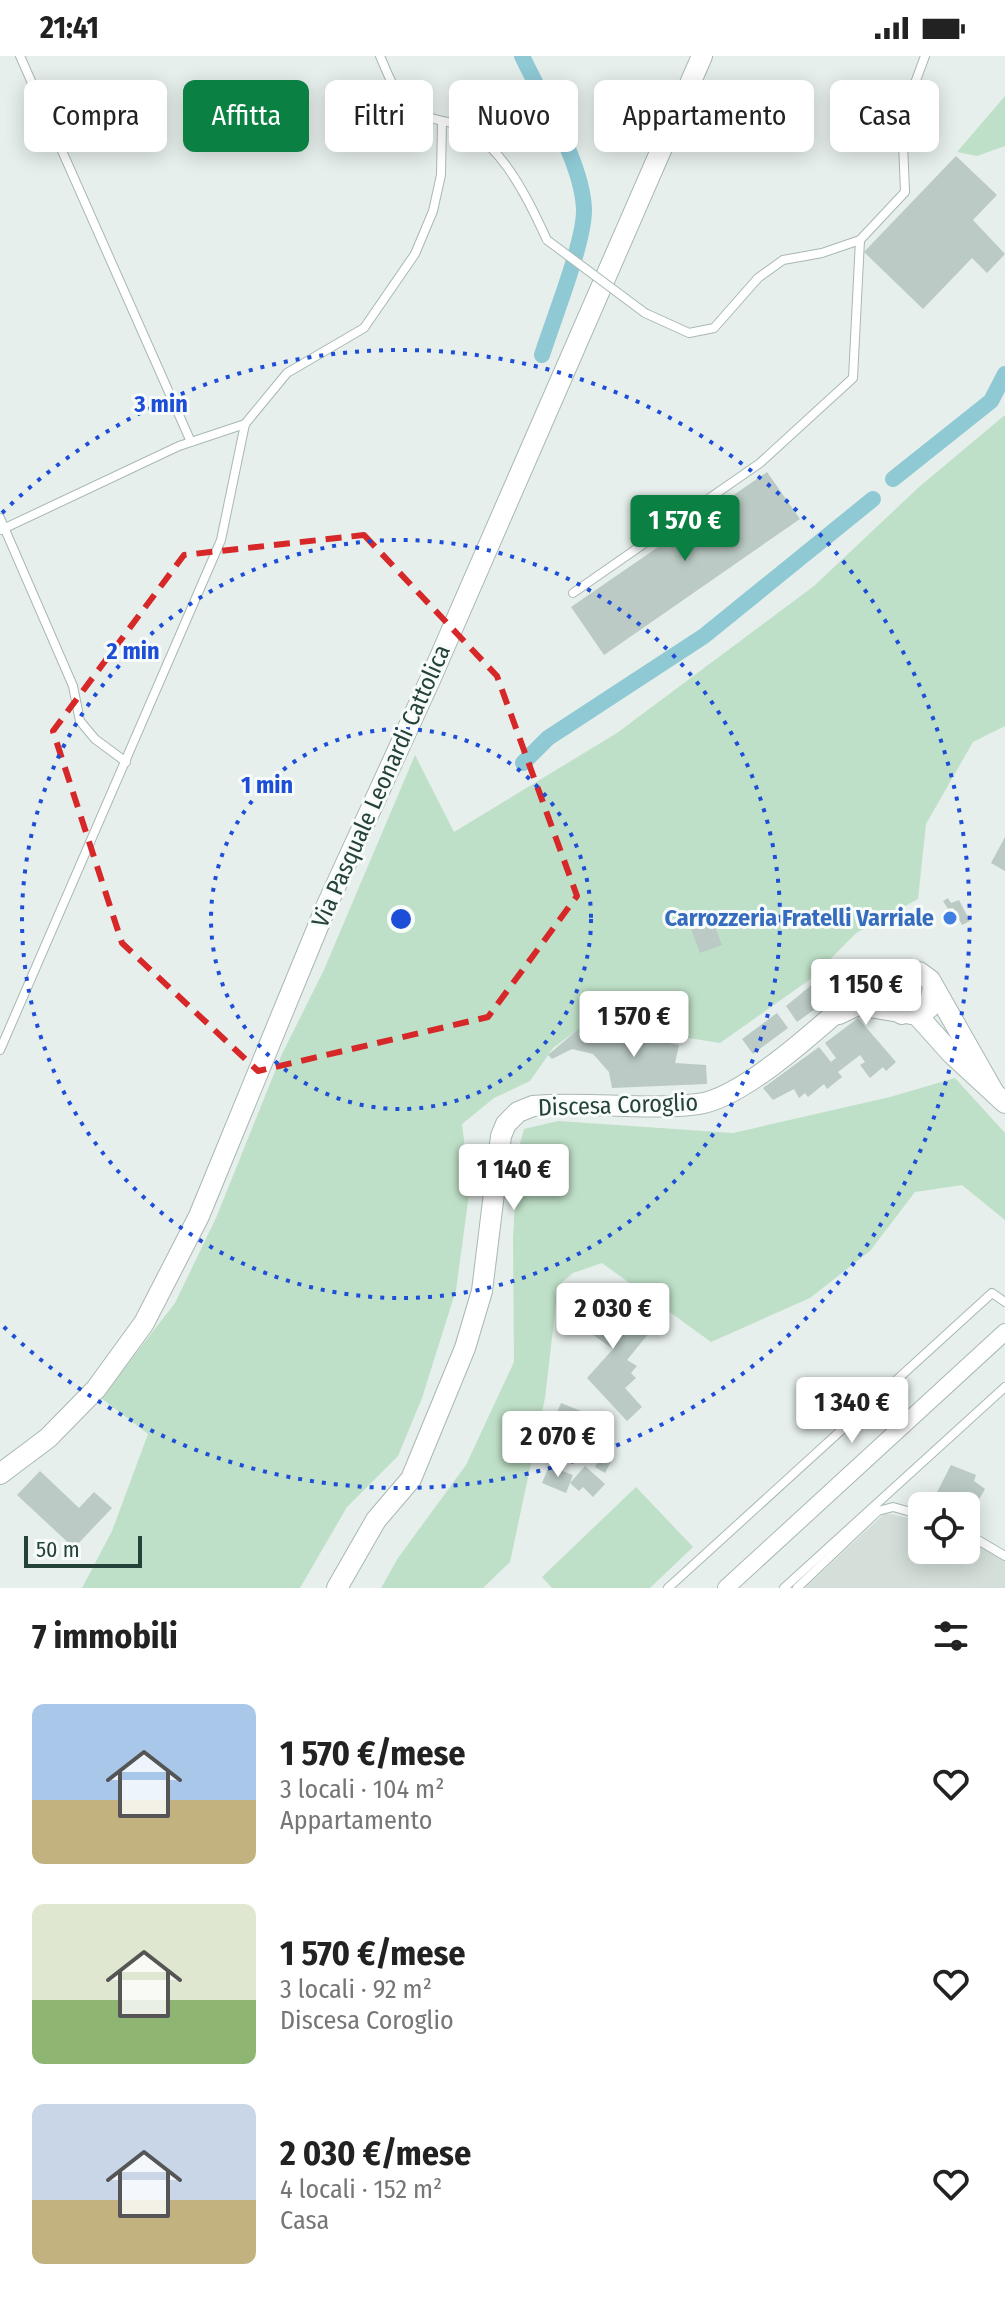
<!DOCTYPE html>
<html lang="it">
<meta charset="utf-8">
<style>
body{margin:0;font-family:"Fira Sans Condensed",sans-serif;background:#f2f2f2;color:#222;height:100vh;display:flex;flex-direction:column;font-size:30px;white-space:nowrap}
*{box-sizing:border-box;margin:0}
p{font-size:26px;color:#767676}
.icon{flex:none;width:44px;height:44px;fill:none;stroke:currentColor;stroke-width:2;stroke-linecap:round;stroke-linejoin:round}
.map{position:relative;height:1532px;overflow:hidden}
.details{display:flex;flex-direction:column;background:#fff;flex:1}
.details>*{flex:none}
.top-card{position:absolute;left:24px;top:24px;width:958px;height:72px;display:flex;gap:16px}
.fabs{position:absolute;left:908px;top:1436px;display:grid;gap:16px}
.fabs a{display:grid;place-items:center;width:72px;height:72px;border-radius:12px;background:#fff;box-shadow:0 4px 20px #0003;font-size:40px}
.scale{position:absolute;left:24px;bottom:20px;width:118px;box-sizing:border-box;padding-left:8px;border:4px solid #24423a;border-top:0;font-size:22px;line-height:28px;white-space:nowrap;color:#24423a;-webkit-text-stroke:6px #f7fbf9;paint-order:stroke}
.price{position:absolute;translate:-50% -68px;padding:0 18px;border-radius:8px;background:#fff;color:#222;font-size:26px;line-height:52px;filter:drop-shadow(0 2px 4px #0008)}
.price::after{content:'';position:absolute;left:50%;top:48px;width:24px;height:18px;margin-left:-12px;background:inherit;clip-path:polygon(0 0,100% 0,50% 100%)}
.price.active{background:#0b8043;color:#fff}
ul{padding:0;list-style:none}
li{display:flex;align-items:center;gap:24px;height:200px;padding:0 32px}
li span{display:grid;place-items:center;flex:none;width:224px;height:160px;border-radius:12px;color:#555}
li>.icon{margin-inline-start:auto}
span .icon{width:96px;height:96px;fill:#fffc;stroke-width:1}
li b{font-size:34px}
h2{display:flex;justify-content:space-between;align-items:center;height:96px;padding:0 32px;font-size:34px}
.tag{padding:0 28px;border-radius:12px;background:#fff;box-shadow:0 4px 20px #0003;font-size:28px;line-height:72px}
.tag.active{background:#0b8043;color:#fff}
.status{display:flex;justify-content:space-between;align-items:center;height:56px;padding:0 40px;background:#fff;direction:ltr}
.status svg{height:22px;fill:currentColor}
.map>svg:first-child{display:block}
.built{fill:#d4dfda}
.grass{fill:#bfe0c8}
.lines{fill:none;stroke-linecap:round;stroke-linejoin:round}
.canal{stroke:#8ec9d4;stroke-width:16}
.building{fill:#bbcac4}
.service-casing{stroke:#a8b8b2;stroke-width:10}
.minor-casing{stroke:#a8b8b2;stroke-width:18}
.tertiary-casing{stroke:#a8b8b2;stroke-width:22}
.service{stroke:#fff;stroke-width:8}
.minor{stroke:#fff;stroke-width:16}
.tertiary{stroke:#fff;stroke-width:20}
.service-bridge-casing{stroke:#a8b8b2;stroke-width:10;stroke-linecap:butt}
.service-bridge{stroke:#fff;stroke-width:8}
.marked{fill:none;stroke:#d62828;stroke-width:6;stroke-dasharray:16 10;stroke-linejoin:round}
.ring{fill:none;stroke:#1d4ed8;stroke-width:4;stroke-dasharray:4 8}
.shop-dot{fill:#3f7fe0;stroke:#f7fbf9;stroke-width:3}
.labels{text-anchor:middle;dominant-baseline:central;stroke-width:6;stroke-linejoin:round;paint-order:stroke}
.street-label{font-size:24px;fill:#24423a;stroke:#f7fbf9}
.shop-label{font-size:24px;font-weight:bold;fill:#366cbe;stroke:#f7fbf9;text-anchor:end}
.centre{fill:#1d4ed8;stroke:#f7fbf9;stroke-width:4}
.ring-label{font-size:24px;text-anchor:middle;font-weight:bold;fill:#1d4ed8;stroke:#f7fbf9;stroke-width:6;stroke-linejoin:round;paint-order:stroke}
</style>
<div class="status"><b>21:41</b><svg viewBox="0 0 49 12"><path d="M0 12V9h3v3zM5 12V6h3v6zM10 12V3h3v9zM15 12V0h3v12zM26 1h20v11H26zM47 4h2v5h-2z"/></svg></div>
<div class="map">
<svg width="1005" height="1532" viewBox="0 0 1005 1532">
<rect width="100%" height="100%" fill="#e6efeb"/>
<path class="built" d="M885 1457 922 1465V1494H966V1481L1005 1504V1532H805Z"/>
<g class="grass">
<path d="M1005 40V90L977 100 957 96Z"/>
<path d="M1005 359V670L973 686 926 768 918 843 856 877 812 922 720 987 588 966 553 992 530 1025 494 1042 462 1068 470 1131 456 1234 422 1342 398 1400 347 1451 300 1532H82L112 1475 148 1378 101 1342 175 1247 216 1162 282 998 323 916 415 699 454 776 617 677 814 530 919 431Z"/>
<path d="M955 1022 1005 1077V1164L962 1129 915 1136 870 1195 810 1242 711 1286 602 1207 573 1217 558 1230 545 1342 510 1506 483 1532H381L398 1502 466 1409 514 1306 513 1182 518 1095 524 1073 558 1065 733 1077 890 1041Z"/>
<path d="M636 1431 693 1491 650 1532H552L542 1521Z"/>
</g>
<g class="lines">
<g class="canal">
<path d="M522 0C542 43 582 105 584 153 585 185 553 264 542 299"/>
<path d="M893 423 991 345 1005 318"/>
<path d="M523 707 548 682 704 580 873 443"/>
</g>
</g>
<g class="building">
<path d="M956 100 997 139 973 164 1005 198 987 217 972 202 923 253 864 196Z"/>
<path d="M767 416 800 463 604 599 571 551Z"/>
<path d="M1005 781V815L991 807Z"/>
<path d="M948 842 951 847 959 844 970 865 962 869 953 852 948 853 943 845Z"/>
<path d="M713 865 722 889 700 897 691 873Z"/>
<path d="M820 922 833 940 797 966 786 950Z"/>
<path d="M777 957 788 972 753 998 742 983Z"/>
<path d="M858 962 896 1006 886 1015 883 1011 870 1022 860 1009 865 1006 860 999 838 1016 842 1021 827 1033 824 1028 808 1041 805 1037 799 1042 794 1033 773 1044 763 1032 819 991 831 1006 836 1002 825 987Z"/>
<path d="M582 970 679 989 675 1007 706 1009 707 1028 612 1032 609 1016 593 998 572 993 552 1003 548 999Z"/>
<path d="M592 1235 649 1277 627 1304 637 1310 631 1317 636 1322 625 1332 642 1351 627 1365 587 1322 613 1293 572 1264Z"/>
<path d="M561 1347 586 1357 566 1405 548 1397 551 1391 544 1388Z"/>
<path d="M585 1386 613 1402 605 1417 595 1411 598 1405 580 1395Z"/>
<path d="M951 1409 976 1419 974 1425 985 1433 974 1452 962 1445 959 1450H930Z"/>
<path d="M549 1410 573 1419 566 1437 542 1427Z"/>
<path d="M585 1410 605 1428 593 1441 583 1431 579 1435 570 1427Z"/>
<path d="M40 1415 79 1452 94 1436 112 1452 74 1492 17 1439Z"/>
</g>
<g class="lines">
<g class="service-casing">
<g id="service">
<path d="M20 0 191 386"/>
<path d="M442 65C495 71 527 141 547 184"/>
<path d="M645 257 689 277 714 272 758 222 783 204 822 197 860 184 905 136 902 62 925 0"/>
<path d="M0 462 73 630 80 665 95 683 126 706"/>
<path d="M1 474 179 390 245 368"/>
<path d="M573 537 760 407 853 322 860 184"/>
<path d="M0 994 221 484 245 368 287 317 364 272 415 198 433 155 441 119 442 65C402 56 395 35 380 0"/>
<path d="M966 1477 1005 1500"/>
<path d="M668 1532 992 1237 1005 1246"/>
<path d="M784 1532 1005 1331"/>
<path d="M797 1532 878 1455 893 1451 922 1459"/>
</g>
</g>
<g class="minor-casing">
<path id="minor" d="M726 1532 1005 1276"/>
</g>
<g class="tertiary-casing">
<g id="tertiary">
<path d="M839 958 858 949 917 959 929 952 933 931"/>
<path d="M902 958C887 948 885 933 897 919L919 916 930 924 993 1035"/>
<path d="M917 959 952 998 1005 1047"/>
<path d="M0 1418 48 1382 96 1333 144 1267 199 1160 326 851 430 624 702 0"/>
<path d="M337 1532 376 1464 411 1423 465 1292 482 1235 501 1080 506 1068 518 1056 533 1050C588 1045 644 1055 698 1048 745 1042 825 966 862 934L879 923 904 916"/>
</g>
</g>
<use href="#service" class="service"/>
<use href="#minor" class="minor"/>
<use href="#tertiary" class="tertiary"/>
<g class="service-bridge-casing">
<path id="service-bridge" d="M547 184 645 257"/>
</g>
<use href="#service-bridge" class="service-bridge"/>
</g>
<path class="marked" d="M364 479 497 620 577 840 488 961 258 1015 122 887 53 675 184 499Z"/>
<g class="ring">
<circle cx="401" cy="863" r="190"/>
<circle cx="401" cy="863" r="379"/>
<path d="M2 457A569 569 0 1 1 2 1269"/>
</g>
<circle class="shop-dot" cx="950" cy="862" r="8"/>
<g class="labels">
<g class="street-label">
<text transform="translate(381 730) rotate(-66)">Via Pasquale Leonardi Cattolica</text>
<text transform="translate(618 1049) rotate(-2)">Discesa Coroglio</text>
</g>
<g class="shop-label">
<text x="934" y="862">Carrozzeria Fratelli Varriale</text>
</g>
</g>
<circle cx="401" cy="863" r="12" class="centre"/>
<g class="ring-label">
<text x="161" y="356">3 min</text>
<text x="133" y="603">2 min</text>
<text x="267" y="737">1 min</text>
</g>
</svg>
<div class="fabs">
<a><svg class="icon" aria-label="locate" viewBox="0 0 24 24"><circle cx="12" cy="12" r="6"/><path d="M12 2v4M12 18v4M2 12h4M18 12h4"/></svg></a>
</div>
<div class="scale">50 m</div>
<b class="price active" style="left:685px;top:507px">1 570 €</b>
<b class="price" style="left:866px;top:971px">1 150 €</b>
<b class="price" style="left:634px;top:1003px">1 570 €</b>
<b class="price" style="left:514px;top:1156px">1 140 €</b>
<b class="price" style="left:613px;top:1295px">2 030 €</b>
<b class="price" style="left:852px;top:1389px">1 340 €</b>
<b class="price" style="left:558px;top:1423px">2 070 €</b>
<div class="top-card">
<a class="tag">Compra</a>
<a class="tag active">Affitta</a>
<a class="tag">Filtri</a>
<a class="tag">Nuovo</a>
<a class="tag">Appartamento</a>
<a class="tag">Casa</a>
</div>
</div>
<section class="details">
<h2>7 immobili<svg class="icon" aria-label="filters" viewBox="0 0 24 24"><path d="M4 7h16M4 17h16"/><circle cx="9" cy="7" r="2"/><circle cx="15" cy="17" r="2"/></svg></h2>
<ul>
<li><span style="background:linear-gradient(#a9c7e8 60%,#c2b280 0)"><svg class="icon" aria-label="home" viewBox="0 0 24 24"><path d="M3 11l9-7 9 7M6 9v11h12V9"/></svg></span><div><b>1 570 €/mese</b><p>3 locali · 104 m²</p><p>Appartamento</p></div><svg class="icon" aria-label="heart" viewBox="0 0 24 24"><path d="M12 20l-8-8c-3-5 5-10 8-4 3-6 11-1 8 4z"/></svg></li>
<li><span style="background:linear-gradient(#dfe7d0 60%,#8fb573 0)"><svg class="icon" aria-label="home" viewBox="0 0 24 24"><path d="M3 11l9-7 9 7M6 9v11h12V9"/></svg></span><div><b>1 570 €/mese</b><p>3 locali · 92 m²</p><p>Discesa Coroglio</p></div><svg class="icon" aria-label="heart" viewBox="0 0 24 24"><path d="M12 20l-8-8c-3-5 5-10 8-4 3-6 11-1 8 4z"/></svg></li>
<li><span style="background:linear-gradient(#c9d6e8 60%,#c2b280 0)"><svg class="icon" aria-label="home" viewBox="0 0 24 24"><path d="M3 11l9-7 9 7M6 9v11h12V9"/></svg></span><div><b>2 030 €/mese</b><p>4 locali · 152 m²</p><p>Casa</p></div><svg class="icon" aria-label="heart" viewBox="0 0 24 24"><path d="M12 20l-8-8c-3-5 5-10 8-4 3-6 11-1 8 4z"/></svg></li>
</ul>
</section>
